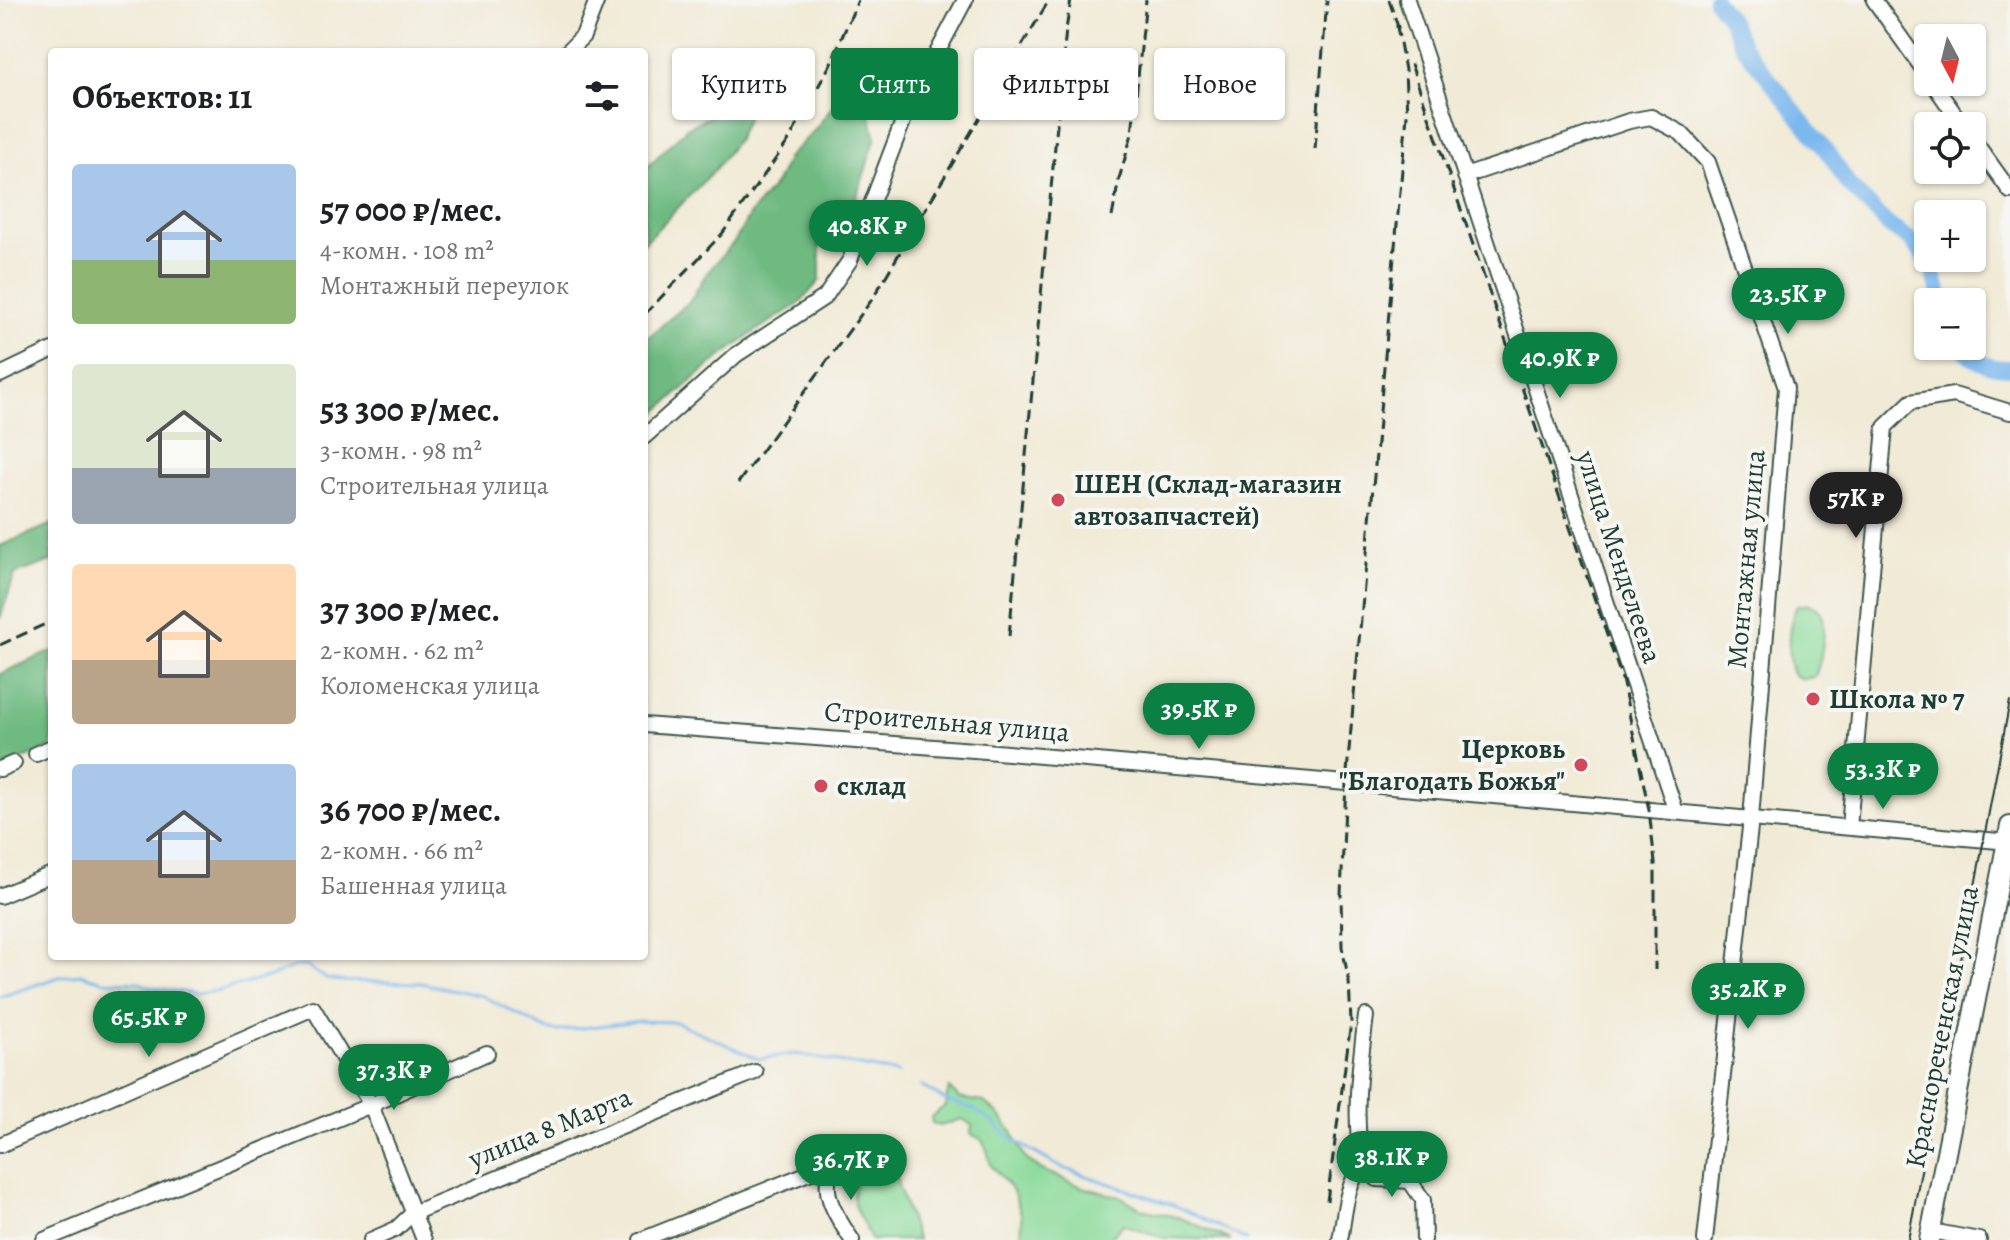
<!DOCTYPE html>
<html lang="ru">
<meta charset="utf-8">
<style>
body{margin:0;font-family:Alegreya,serif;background:#f2f2f2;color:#202124;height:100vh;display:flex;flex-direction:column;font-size:30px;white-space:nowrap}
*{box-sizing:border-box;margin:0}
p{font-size:26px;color:#757577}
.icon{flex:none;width:44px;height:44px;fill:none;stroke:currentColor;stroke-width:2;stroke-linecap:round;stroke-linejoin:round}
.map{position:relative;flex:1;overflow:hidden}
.panel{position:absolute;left:48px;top:48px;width:600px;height:912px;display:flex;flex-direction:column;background:#fff;border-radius:8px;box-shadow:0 2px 6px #0004}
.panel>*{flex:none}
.hud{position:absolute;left:672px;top:48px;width:760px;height:72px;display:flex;gap:16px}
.needle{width:52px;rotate:173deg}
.controls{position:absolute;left:1914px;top:24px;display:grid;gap:16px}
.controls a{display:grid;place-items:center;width:72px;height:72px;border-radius:8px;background:#fff;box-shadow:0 2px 6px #0004;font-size:40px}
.price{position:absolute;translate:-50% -68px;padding:0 18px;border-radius:28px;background:#0b8043;color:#fff;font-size:26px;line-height:52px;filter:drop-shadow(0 2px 4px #0008)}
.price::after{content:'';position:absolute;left:50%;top:48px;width:24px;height:18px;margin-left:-12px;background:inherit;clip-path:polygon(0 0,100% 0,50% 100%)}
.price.current{background:#222;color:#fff}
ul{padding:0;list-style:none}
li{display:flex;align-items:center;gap:24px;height:200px;padding:0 24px}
li span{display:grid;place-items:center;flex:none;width:224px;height:160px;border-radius:8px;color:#555}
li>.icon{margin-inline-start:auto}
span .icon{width:96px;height:96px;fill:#fffc;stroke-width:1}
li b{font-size:34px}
h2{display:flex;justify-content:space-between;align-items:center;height:96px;padding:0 24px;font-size:34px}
.pill{padding:0 28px;border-radius:8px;background:#fff;box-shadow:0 2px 6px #0004;font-size:28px;line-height:72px}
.pill.current{background:#0b8043;color:#fff}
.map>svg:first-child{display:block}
.green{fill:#89da99;stroke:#548c66;stroke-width:2}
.forest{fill:#6eba81;stroke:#467c5a;stroke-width:2}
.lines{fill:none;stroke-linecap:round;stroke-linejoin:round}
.stream{stroke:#7bb8ee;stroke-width:3}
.river{stroke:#7bb8ee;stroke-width:16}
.minor-casing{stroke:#3e574c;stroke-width:18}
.major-casing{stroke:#3e574c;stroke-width:22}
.minor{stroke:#fff;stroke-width:14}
.major{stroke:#fff;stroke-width:18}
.tram{stroke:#1f3d34;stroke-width:2}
.rail{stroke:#1f3d34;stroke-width:3;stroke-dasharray:12 6;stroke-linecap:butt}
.poi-dot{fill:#d1495b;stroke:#f6f6f2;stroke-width:3}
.labels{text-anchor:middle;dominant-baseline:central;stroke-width:8;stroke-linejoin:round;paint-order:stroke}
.poi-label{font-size:28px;font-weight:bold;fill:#1f3d34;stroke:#f6f6f2;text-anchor:start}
.street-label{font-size:28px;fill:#1f3d34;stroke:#f6f6f2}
</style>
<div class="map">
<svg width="2010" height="1240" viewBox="0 0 2010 1240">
<rect width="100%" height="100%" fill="#f6f6f2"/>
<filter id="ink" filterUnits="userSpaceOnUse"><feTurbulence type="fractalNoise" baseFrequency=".0125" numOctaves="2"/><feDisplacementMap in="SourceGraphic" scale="16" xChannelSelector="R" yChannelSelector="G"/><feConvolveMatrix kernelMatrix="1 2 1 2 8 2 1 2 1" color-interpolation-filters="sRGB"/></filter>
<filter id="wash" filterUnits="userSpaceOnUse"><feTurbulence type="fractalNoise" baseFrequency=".006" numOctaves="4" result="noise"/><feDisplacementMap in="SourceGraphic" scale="32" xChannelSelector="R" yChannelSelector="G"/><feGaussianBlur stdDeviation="1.8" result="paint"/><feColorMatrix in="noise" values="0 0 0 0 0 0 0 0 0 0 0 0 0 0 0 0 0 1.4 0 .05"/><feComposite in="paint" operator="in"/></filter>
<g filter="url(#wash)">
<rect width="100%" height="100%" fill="#f1ead6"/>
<g class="green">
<path d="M1809 604C1815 606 1821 609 1823 617 1826 630 1821 666 1814 677L1803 679 1794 675C1785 658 1788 623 1797 606Z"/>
<path d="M949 1088 959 1098 984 1102 998 1114 1011 1130 1026 1159 1044 1171 1082 1187 1121 1197 1142 1209 1181 1218 1231 1240 1164 1238 1123 1224 1109 1240H1022L1021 1214 1013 1191 991 1165 987 1150 981 1139 971 1134 972 1125 962 1119 940 1126 932 1123 931 1117 945 1106Z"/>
<path d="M882 1163H889L896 1168 898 1185 917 1240H871C861 1215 844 1202 859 1176L867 1178Z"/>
</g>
<g class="forest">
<path d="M862 68 873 69 868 108 876 137 854 206 826 216 820 243V280L799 304 757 330 710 365 644 423V341L690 301 706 274 735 241 750 214 776 183 788 157 813 132Z"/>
<path d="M746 98 751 99 753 105 736 141 715 169 644 243V170L688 127Z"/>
<path d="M52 524V561L15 574 0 619V546Z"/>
<path d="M52 651V747L0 769V674Z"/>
</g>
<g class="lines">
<g class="stream">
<path d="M0 997 59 977 80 974 103 981 138 982 149 987 195 994 218 991 273 976 295 966H306L326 979 339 981 421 983 483 996 546 1029 558 1031 639 1021 676 1022 759 1059 795 1054 898 1073"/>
<path d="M921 1086 945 1100 973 1109 993 1122 1014 1141 1060 1167 1176 1206 1247 1240"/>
</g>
<g class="river">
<path d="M1715 0 1730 19 1743 46 1832 158 1848 184 1888 225 1909 239 1930 263 1943 302"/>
<path d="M1962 346C1972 363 1992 368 2010 368"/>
</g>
</g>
</g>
<g filter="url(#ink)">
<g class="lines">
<g class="minor-casing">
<g id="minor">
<path d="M1407 0 1676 812"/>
<path d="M1874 0 1928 76"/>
<path d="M567 52 583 36 597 0"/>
<path d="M1932 82 1963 126"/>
<path d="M1972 138 2010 191"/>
<path d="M1465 176 1629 121 1651 117 1681 133 1708 162 1786 388 1751 818 1705 1240"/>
<path d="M0 375 52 350"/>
<path d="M644 437 736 355 825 297 850 260 908 108 965 0"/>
<path d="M644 725 974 750 2010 842"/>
<path d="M36 754 52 747"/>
<path d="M0 769 14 763"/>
<path d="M1849 827 1885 427 1911 402 1954 395 2010 412"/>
<path d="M0 896 52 874"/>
<path d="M0 1145 313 1008 371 1105 424 1240"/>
<path d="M839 1162C813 1184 838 1219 852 1240"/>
<path d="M1363 1165 1377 1179 1410 1181 1423 1200 1424 1240"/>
<path d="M1931 1231 1979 1240"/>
<path d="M44 1240 371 1105 487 1053"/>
<path d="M371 1240 396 1229 413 1213 755 1072"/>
<path d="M641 1240 844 1159"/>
<path d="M1340 1240C1345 1215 1345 1185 1363 1165 1352 1117 1360 1064 1366 1016"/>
</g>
</g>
<g class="major-casing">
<path id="major" d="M1929 1240 2010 826"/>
</g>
<use href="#minor" class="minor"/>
<use href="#major" class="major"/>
<path class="tram" d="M1908 1240 2010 701"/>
<g class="rail">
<path d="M1389 0 1399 30"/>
<path d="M1411 64 1622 679 1649 810 1655 863V970"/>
<path d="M1315 149 1327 0"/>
<path d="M1112 217 1119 179 1132 134 1146 0"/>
<path d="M644 315 722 234 789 140 830 65 858 0"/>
<path d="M738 483 873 298 1049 0"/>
<path d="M1009 636 1066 29 1071 0"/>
<path d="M0 645 52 621"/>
<path d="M1327 1201 1351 1022 1349 981 1342 947 1341 894 1346 783 1407 115 1405 70 1396 21"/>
</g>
</g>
</g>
<g class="poi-dot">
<circle cx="1058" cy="500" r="8"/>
<circle cx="1813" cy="699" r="8"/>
<circle cx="1581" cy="765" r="8"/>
<circle cx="821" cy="786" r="8"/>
</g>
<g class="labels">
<g class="poi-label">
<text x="1074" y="484">ШЕН (Склад-магазин<tspan x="1074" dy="32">автозапчастей)</tspan></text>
<text x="1829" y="699">Школа № 7</text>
<text x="1565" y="749" text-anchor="end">Церковь<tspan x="1565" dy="32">"Благодать Божья"</tspan></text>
<text x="837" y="786">склад</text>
</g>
<g class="street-label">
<text transform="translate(1619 557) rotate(72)">улица Менделеева</text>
<text transform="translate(1746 559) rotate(-85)">Монтажная улица</text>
<text transform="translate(947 722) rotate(5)">Строительная улица</text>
<text transform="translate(1942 1027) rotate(-79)">Краснореченская улица</text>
<text transform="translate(550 1128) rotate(-22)">улица 8 Марта</text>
</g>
</g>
</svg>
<div class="controls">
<a><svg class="needle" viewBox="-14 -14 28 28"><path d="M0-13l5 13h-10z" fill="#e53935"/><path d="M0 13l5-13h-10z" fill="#757577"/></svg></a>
<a><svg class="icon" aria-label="locate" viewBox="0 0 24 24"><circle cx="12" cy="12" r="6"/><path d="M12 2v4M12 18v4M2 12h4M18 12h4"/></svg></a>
<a>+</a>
<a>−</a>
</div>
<b class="price" style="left:867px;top:268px">40.8K ₽</b>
<b class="price" style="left:1788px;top:336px">23.5K ₽</b>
<b class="price" style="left:1560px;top:400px">40.9K ₽</b>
<b class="price current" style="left:1856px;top:540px">57K ₽</b>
<b class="price" style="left:1199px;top:751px">39.5K ₽</b>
<b class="price" style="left:1883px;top:811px">53.3K ₽</b>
<b class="price" style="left:1748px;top:1031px">35.2K ₽</b>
<b class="price" style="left:149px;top:1059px">65.5K ₽</b>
<b class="price" style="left:394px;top:1112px">37.3K ₽</b>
<b class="price" style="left:1392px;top:1199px">38.1K ₽</b>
<b class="price" style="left:851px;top:1202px">36.7K ₽</b>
<div class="hud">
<a class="pill">Купить</a>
<a class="pill current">Снять</a>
<a class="pill">Фильтры</a>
<a class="pill">Новое</a>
</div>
<section class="panel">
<h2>Объектов: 11<svg class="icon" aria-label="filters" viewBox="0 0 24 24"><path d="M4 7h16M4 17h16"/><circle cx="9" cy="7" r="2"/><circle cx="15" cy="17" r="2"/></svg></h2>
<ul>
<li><span style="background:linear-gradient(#a9c7e8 60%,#8fb573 0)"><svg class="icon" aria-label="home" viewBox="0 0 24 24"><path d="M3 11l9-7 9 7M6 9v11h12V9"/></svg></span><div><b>57 000 ₽/мес.</b><p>4-комн. · 108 m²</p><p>Монтажный переулок</p></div></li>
<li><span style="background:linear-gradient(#dfe7d0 65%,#9aa5b1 0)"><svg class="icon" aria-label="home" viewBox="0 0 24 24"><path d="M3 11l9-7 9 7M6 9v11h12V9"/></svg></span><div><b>53 300 ₽/мес.</b><p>3-комн. · 98 m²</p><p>Строительная улица</p></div></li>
<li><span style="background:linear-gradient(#ffd9b3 60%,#b9a48a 0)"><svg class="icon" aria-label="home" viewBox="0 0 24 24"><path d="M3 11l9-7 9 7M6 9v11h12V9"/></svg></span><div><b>37 300 ₽/мес.</b><p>2-комн. · 62 m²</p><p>Коломенская улица</p></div></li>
<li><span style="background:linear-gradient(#a9c7e8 60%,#b9a48a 0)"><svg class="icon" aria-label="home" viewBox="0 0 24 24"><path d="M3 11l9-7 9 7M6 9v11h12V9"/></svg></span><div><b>36 700 ₽/мес.</b><p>2-комн. · 66 m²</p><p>Башенная улица</p></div></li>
</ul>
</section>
</div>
